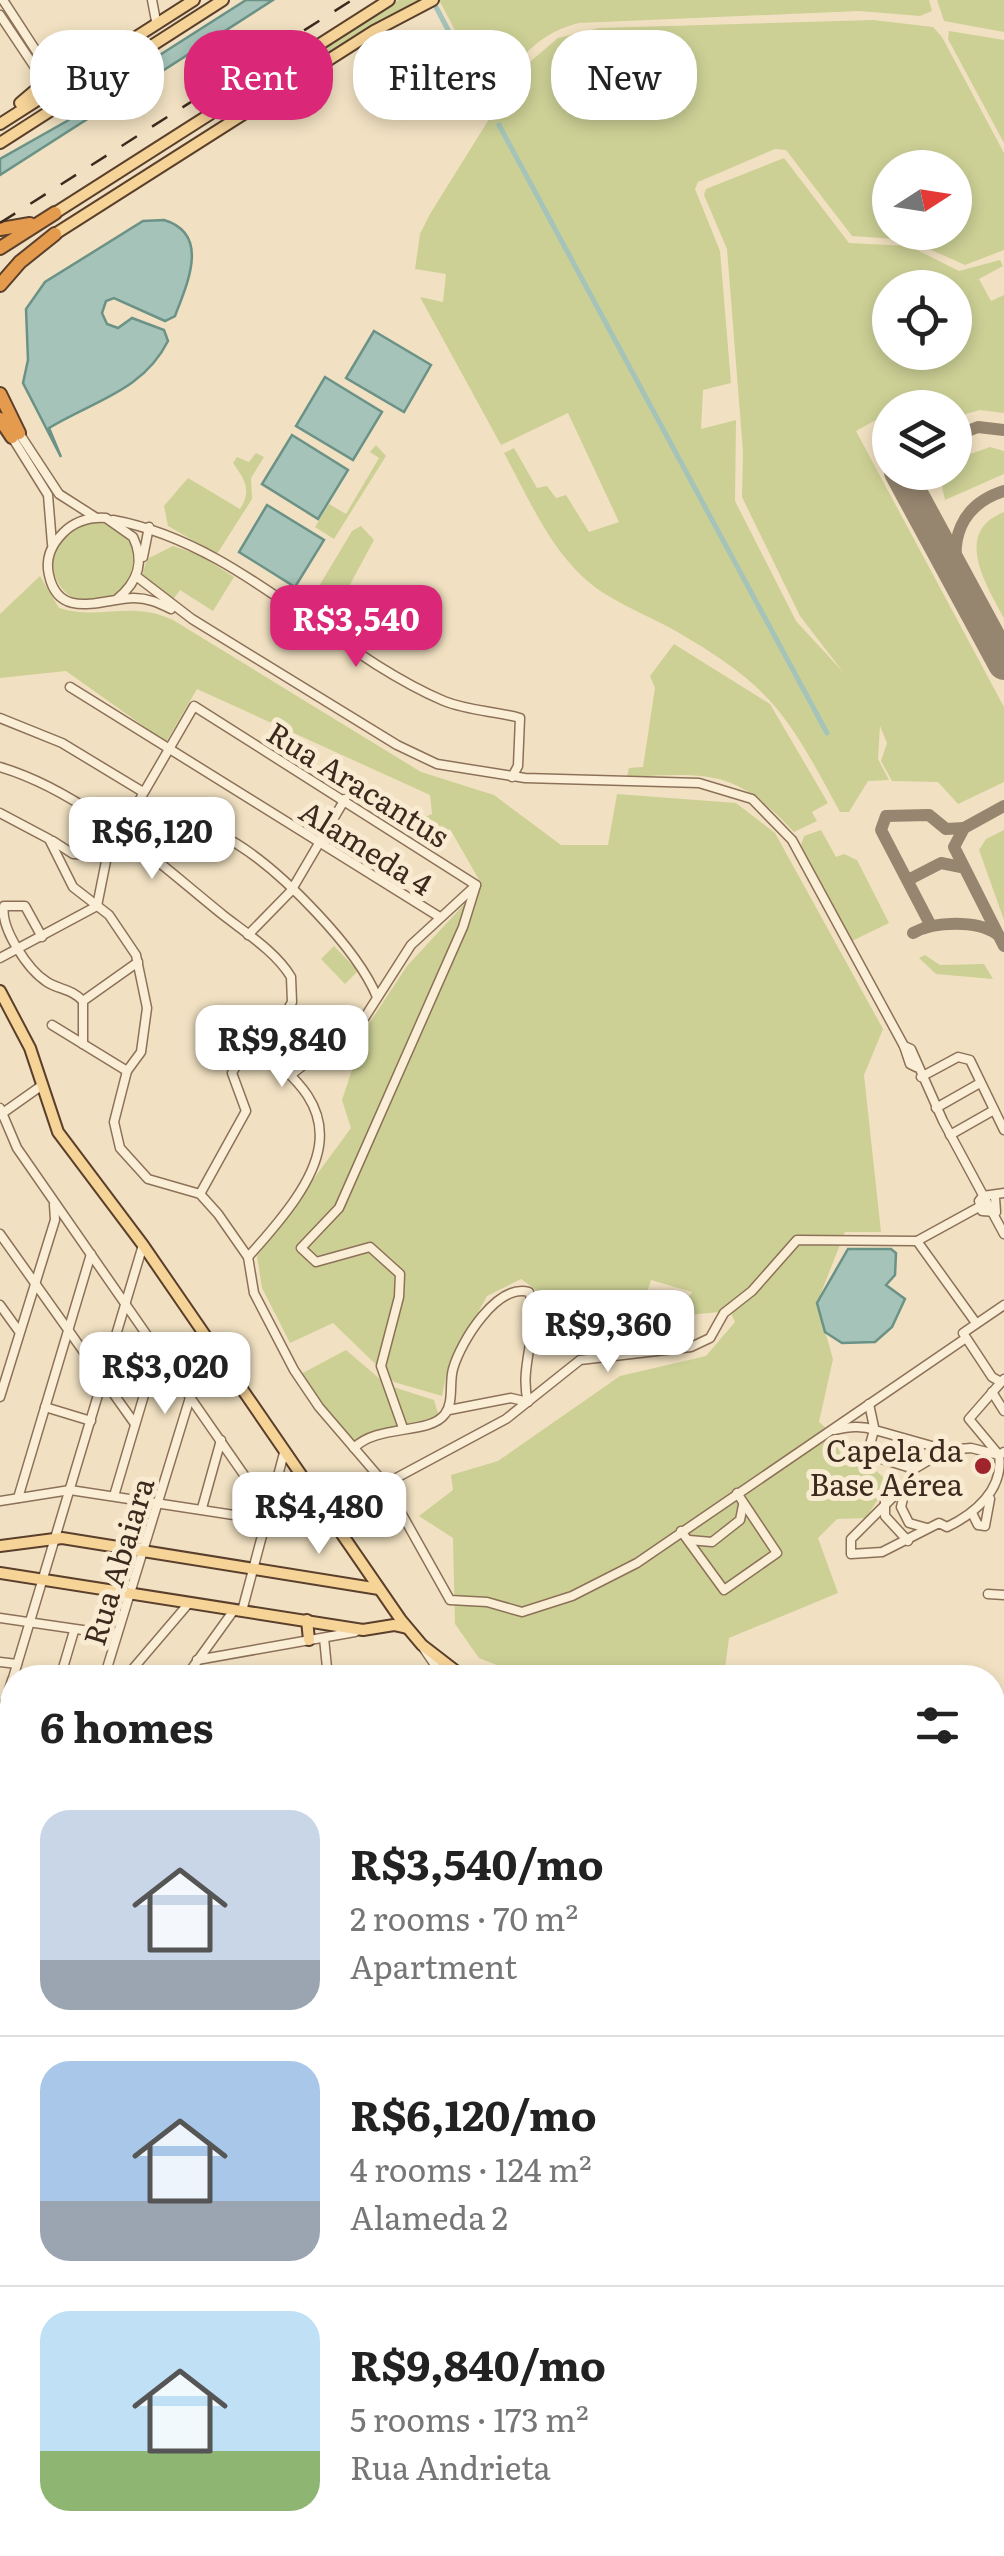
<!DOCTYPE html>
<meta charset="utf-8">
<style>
body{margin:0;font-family:Literata,serif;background:#f2f2f2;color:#222;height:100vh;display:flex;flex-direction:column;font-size:38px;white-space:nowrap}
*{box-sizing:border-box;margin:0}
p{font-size:32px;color:#767676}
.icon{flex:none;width:55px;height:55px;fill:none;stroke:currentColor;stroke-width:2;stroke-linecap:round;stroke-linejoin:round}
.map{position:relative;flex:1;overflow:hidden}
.drawer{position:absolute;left:0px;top:1665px;width:1005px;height:892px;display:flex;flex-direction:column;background:#fff;border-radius:40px 40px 0 0;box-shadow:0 5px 15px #0003}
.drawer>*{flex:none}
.hud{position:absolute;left:30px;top:30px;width:945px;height:90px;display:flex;gap:20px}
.needle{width:65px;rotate:78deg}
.tools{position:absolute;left:872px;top:150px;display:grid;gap:20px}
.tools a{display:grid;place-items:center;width:100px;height:100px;border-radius:50%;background:#fff;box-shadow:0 5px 15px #0003;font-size:50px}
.price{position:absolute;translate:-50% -85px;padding:0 22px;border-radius:20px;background:#fff;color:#222;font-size:32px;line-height:65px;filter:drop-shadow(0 2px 5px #0008)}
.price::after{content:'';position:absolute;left:50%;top:60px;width:30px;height:22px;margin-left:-15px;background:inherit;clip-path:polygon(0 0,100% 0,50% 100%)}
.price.current{background:#db2777;color:#fff}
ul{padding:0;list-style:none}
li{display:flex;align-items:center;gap:30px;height:250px;padding:0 40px}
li+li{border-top:2px solid #e0e0e0}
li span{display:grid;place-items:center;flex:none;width:280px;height:200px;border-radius:30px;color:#555}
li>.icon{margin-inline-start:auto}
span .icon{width:120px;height:120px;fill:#fffc;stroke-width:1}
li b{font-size:42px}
h2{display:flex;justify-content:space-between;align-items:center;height:120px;padding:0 40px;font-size:42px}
.pill{padding:0 35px;border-radius:40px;background:#fff;box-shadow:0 5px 15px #0003;font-size:35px;line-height:90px}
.pill.current{background:#db2777;color:#fff}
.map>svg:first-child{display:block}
.green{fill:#ccd095;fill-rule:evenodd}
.water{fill:#a5c3b9;stroke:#6b9286;stroke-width:2.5}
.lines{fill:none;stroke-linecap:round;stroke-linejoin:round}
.canal{stroke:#a5c3b9;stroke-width:5}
.taxiway{stroke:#968670;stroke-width:12}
.runway{stroke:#968670;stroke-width:32}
.minor-casing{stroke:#8c7158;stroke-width:11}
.major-casing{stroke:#5a3f2c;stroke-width:14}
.highway-casing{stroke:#5a3f2c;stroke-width:16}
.minor{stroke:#fbeed6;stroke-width:8}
.major{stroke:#f6d498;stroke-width:10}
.highway{stroke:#e59b4e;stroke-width:12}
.rail{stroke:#3b2a1d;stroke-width:2.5;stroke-dasharray:18 18;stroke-linecap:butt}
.poi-dot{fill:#9f242b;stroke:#f8ebd2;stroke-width:4}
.labels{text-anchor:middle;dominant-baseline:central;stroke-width:10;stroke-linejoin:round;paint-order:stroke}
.street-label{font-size:30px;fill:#3b2a1d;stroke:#f8ebd2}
.poi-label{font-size:30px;fill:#3b2a1d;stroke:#f8ebd2;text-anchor:end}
</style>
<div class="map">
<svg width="1004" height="2556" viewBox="0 0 1004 2556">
<rect width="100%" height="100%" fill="#f1e1c2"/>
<g class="green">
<path d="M399 0H427L293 72 290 65Z"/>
<path d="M439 0H929L932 11 920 16 859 11 579 23C535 34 515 63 492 100Z"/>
<path d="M937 0H1004V32L944 21Z"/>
<path d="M873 20 933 27 942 37 1004 153V250L965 265 909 240 852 236 786 150 775 149 698 182 695 189 720 251 731 383 703 390 701 429 736 420 735 501 796 621 843 672 800 616 742 497 743 452 727 249 704 195 706 189 784 158 849 243 909 246 959 271 1000 260 1003 266 979 279 991 301 1004 295V413L980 410 955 417V408H890V412L856 431 1004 707V782L958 804 938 782 892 781 881 761 887 743 880 726 878 759 889 780 868 781 849 812H840C787 714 773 687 674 630 645 614 605 599 582 576 547 543 527 495 504 453L514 448 537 488 547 486 556 498 566 495 589 532 619 522 568 413 501 445 420 297 443 302 446 274 415 269 420 234 430 214 519 71 558 38 599 28ZM890 168H955V232H890ZM890 288H955V352H890Z"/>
<path d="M949 31 1004 40V143L948 39Z"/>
<path d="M376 445 386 456 334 539 315 527 329 504 346 514 379 458 370 452Z"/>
<path d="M990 447 1004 451V474L945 500 942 487 948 473 955 472 956 459Z"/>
<path d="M256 453 264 457 251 478 252 499 217 554 168 526 164 506 188 478 240 509C252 490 245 480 233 463L237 457 249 462Z"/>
<path d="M1004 512V618C987 586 952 532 1004 512Z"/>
<circle cx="94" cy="563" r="41"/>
<path d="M361 526 374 540 347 590 387 615 377 632 315 593 352 531Z"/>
<path d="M173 546 200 555 234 577 213 611 180 590 172 601 141 579 147 559Z"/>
<path d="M40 576 59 608C101 621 130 600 173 620L421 772 494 795 561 845H608L617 794 736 803 775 833 883 1029 864 1075 881 1232H845L817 1303 833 1359 819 1422 889 1482 866 1518 837 1519 818 1538 838 1593 729 1638 724 1677H618L588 1670 517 1673 479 1658 455 1624 453 1538 419 1516 453 1490 451 1475 498 1461 620 1376 706 1356 735 1322 730 1311 677 1316 692 1292 651 1280 636 1328 628 1313 538 1343 545 1297 521 1279 487 1296 448 1367 442 1396 394 1382 333 1323 290 1343 262 1288 257 1256 351 1128 342 1100 366 1028 407 966 482 885 450 829 436 850 388 821 393 806 418 820 432 814 430 795 197 689 166 742 66 671 0 678V614Z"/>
<path d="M674 644 770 704 828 803 812 812 817 821 794 832C735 769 711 773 627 777L629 768 643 767 655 688 650 676Z"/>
<path d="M821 830 836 857 844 854 857 860 889 923 852 941 801 845 804 836Z"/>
<path d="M1004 830V920L979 850 986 839Z"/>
<path d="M334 946 358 971 345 984 321 959Z"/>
<path d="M925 955 940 965 984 964 993 979 936 974 919 958Z"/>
<path d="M346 1350 387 1385 434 1400 440 1420 354 1448 297 1376Z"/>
<path d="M1004 2318 1001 2380 993 2385V2330Z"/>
</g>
<g class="water">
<path d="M246 0H273L0 175V159L67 121 144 65Z"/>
<path d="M164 220C211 234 187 284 175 316L165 321 114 298 106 301 102 313 107 324 118 328 132 318 164 330 168 341C143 391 93 401 49 428L61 457 23 383 28 360 26 309 45 282 143 221Z"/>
<path d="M374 331 431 365 404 412 346 378Z"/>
<path d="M325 377 382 412 353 460 296 426Z"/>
<path d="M292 435 348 470 318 519 262 484Z"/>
<path d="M267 505 324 540 295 587 239 552Z"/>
<path d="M848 1249H891L896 1253 895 1275 886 1285 905 1299 892 1327 875 1342 842 1343 825 1332 817 1303Z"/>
</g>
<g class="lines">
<g class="canal">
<path d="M436 7 484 98"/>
<path d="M499 125 827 733"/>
</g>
<g class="taxiway">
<path d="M955 436 978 427 1004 430"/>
<path d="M924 472 921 494 927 522"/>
<path d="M959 581C949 540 960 505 1004 491"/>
<path d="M1004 806 964 828 954 847 1004 946"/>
<path d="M908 880 941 863 961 867"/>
<path d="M931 926 881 830 886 816 929 815 946 829 964 828"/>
<path d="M913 933C934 921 977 920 997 934"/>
</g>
<path class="runway" d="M900 472 1004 664"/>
<g class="minor-casing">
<g id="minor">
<path d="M3 0 68 100"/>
<path d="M152 0 156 21"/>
<path d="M0 15 60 105"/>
<path d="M19 433 59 494 95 517"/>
<path d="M10 434 48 495 52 544"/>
<path d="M113 520C239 543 330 652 444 701 469 711 495 711 520 718L518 766 512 777"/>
<path d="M143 557 149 527"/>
<path d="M136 576 192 619 397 745 437 764 525 778 699 783 752 799 792 840 904 1046 910 1064 916 1067"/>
<path d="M117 599C138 582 145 562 133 537L106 518C90 517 75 521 63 533 52 544 45 558 49 575 59 622 104 598 134 598 148 598 159 603 171 609"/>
<path d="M70 687 438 916"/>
<path d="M0 718 62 743 143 792"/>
<path d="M0 767C84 792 156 861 223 915 246 933 276 952 291 977L292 1002 281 1022"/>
<path d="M136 803C170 814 206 825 237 844 282 872 357 948 377 997"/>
<path d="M0 813 49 839 73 887 109 915 136 955 147 1008 141 1052 127 1071 114 1122 120 1148 148 1179 200 1194 218 1214 248 1257 254 1293 294 1370 319 1407 385 1484 450 1600 487 1602 522 1612 572 1596 637 1563 966 1338"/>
<path d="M53 841 73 854 107 856"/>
<path d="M248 935 291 891 345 799"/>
<path d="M42 937 25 906H4C0 928 28 970 47 982 60 990 72 989 83 1001"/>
<path d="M0 958 97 906 107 856 194 706 476 885"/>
<path d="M289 1013 309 1023 330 1011 358 1024"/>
<path d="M52 1025 127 1071"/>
<path d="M83 1044V1001L138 962"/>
<path d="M904 1046 911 1049 943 1121 1004 1234"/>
<path d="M292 1074 365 1017 411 945 473 888"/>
<path d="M921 1077 958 1057 970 1060 1004 1130"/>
<path d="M0 1108 17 1148 267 1508"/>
<path d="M936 1108 980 1083"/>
<path d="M0 1115 41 1086"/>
<path d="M950 1135 994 1110"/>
<path d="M200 1194 246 1111 232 1073 249 1044C363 1114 322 1175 248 1257"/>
<path d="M995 1198 996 1212 982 1211 979 1201 983 1196 1004 1193"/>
<path d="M0 1234 135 1424"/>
<path d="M917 1241 979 1207"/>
<path d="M0 1305 18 1330"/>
<path d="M1004 1379 969 1419 999 1455 1004 1452"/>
<path d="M1001 1382 992 1377 963 1333 1004 1305"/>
<path d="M992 1392 1004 1411"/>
<path d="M0 1397 55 1220 54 1205"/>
<path d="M45 1407 91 1421"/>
<path d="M403 1428 381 1366 399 1297 400 1274 370 1247 316 1262 301 1248 339 1208 463 927 476 885"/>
<path d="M834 1430C849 1427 861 1425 875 1430L946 1450 971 1448 999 1455C1004 1490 974 1514 947 1527L939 1523 882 1552 851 1554V1539L905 1485 914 1469 869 1455 868 1452 874 1430V1427L869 1404"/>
<path d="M354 1448C377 1424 430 1435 445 1414 454 1402 449 1383 453 1369 461 1341 497 1283 529 1292 542 1327 518 1365 528 1402L511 1398 449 1410"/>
<path d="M914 1469 946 1450"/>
<path d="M385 1484 506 1419 580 1360 691 1347 710 1338 724 1313 752 1291 797 1240 917 1241 976 1323"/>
<path d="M906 1486 901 1507 909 1523 927 1528"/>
<path d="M114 1496 158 1348"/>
<path d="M18 1498 91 1254"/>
<path d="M0 1501 70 1490 339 1531"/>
<path d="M885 1501V1516L908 1541"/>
<path d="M202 1508 221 1440"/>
<path d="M973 1515 978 1525 985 1526 990 1499"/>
<path d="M681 1531 724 1590 777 1553 737 1493"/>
<path d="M689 1540 712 1542 740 1520 743 1505"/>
<path d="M988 1594 1004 1595"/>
<path d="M242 1611 284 1453"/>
<path d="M0 1618 117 1635"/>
<path d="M324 1638 327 1668"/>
<path d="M424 1649 444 1678"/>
<path d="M197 1660 355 1632"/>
<path d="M0 1662 17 1664"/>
<path d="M13 1678 143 1245"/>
<path d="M60 1678 74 1631"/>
<path d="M104 1678 207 1342"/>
<path d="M125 1678 189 1603"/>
<path d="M185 1678 234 1610"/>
<path d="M0 1720 12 1680"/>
<path d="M0 1738 12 1734"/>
<path d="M0 1741 12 1761"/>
<path d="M992 1821 1004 1819"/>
<path d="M992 1866 1004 1864"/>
<path d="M992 1901 1004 1890"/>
<path d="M992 1912 1004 1910"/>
<path d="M0 1966 12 1965"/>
<path d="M0 2023H12"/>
<path d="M992 2043 1004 2042"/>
<path d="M992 2086 1004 2085"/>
<path d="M992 2094 1004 2107"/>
<path d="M0 2116 12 2114"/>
<path d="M992 2153 1004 2145"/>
<path d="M0 2210 10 2196 11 2182"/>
<path d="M992 2251 1004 2241"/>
<path d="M0 2290 12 2294"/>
<path d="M0 2389 12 2391"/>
<path d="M992 2446 1004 2454"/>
<path d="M0 2450 12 2454"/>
<path d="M992 2474 1004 2465"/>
<path d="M0 2516 12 2520"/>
<path d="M992 2517 1004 2508"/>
<path d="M188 2545H205"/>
<path d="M274 2545 275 2556"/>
<path d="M332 2545 333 2556"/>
<path d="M391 2545V2556"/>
<path d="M683 2545 684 2556"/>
<path d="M691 2545 692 2556"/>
<path d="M734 2545 735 2556"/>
<path d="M933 2545 952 2556"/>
<path d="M780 2554 791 2545"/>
<path d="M50 2556V2545"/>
<path d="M145 2556H181"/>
<path d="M610 2556 617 2545"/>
<path d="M846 2556 860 2545"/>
<path d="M916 2556 929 2545"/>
<path d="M1001 2556 1004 2554"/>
</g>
</g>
<g class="major-casing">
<g id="major">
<path d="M50 71 73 72"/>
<path d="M20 103 40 86 39 76"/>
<path d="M0 124 194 0"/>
<path d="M0 143 223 0"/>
<path d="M55 213 389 0"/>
<path d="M55 234 374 31 433 0"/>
<path d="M0 991 30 1048 58 1132 143 1245 401 1620 422 1645 457 1672"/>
<path d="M0 1546 62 1538 379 1589"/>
<path d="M0 1573 363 1630 394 1625 407 1628"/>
<path d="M307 1620 309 1640"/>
<path d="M992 1771 1004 1772"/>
</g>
</g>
<g class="highway-casing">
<g id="highway">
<path d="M0 229 30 224"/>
<path d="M0 248 55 213"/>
<path d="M0 285 20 262 55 234"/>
<path d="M0 394 19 433"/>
<path d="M0 419 12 437"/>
<path d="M0 1799 12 1816"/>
<path d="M0 1816 12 1833"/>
<path d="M0 1832 12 1849"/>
<path d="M0 1846 12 1863"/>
<path d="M0 1866 12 1883"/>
<path d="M492 2545 501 2556"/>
<path d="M525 2545 534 2556"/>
<path d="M540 2545 548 2556"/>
</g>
</g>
<use href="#minor" class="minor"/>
<use href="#major" class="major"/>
<use href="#highway" class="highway"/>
<path class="rail" d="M0 223 352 0"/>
</g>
<circle class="poi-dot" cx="983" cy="1466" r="10"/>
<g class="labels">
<g class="street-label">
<text transform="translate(359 783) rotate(32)">Rua Aracantus</text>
<text transform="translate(367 846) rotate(32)">Alameda 4</text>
<text transform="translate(117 1561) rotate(-73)">Rua Abaiara</text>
</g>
<g class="poi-label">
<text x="963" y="1449">Capela da<tspan x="963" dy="34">Base Aérea</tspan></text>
</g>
</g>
</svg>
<div class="tools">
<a><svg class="needle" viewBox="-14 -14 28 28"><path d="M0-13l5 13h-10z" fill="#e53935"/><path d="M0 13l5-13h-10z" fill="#767676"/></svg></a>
<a><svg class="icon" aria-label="locate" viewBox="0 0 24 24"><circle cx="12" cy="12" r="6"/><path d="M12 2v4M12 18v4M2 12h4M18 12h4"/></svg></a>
<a><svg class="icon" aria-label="layers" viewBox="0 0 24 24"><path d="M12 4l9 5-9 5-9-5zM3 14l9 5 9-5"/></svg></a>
</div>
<b class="price current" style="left:356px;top:670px">R$3,540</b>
<b class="price" style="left:152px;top:882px">R$6,120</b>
<b class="price" style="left:282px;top:1090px">R$9,840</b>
<b class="price" style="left:608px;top:1375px">R$9,360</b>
<b class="price" style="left:165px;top:1417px">R$3,020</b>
<b class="price" style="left:319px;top:1557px">R$4,480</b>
<div class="hud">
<a class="pill">Buy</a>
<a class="pill current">Rent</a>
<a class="pill">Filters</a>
<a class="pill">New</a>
</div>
<section class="drawer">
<h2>6 homes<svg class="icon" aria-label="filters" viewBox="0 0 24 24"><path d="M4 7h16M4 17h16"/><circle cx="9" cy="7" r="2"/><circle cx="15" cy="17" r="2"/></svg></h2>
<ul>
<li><span style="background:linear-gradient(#c9d6e8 75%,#9aa5b1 0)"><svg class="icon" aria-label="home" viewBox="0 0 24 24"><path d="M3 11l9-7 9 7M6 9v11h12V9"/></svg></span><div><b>R$3,540/mo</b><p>2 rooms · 70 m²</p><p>Apartment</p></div></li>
<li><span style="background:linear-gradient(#a9c7e8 70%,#9aa5b1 0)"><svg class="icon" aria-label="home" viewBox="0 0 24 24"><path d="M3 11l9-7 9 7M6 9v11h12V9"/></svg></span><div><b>R$6,120/mo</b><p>4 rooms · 124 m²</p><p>Alameda 2</p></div></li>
<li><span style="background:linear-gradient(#bfe0f5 70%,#8fb573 0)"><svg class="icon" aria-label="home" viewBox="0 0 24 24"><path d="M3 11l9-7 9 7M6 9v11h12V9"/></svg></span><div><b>R$9,840/mo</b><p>5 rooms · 173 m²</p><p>Rua Andrieta</p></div></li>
</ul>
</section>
</div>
